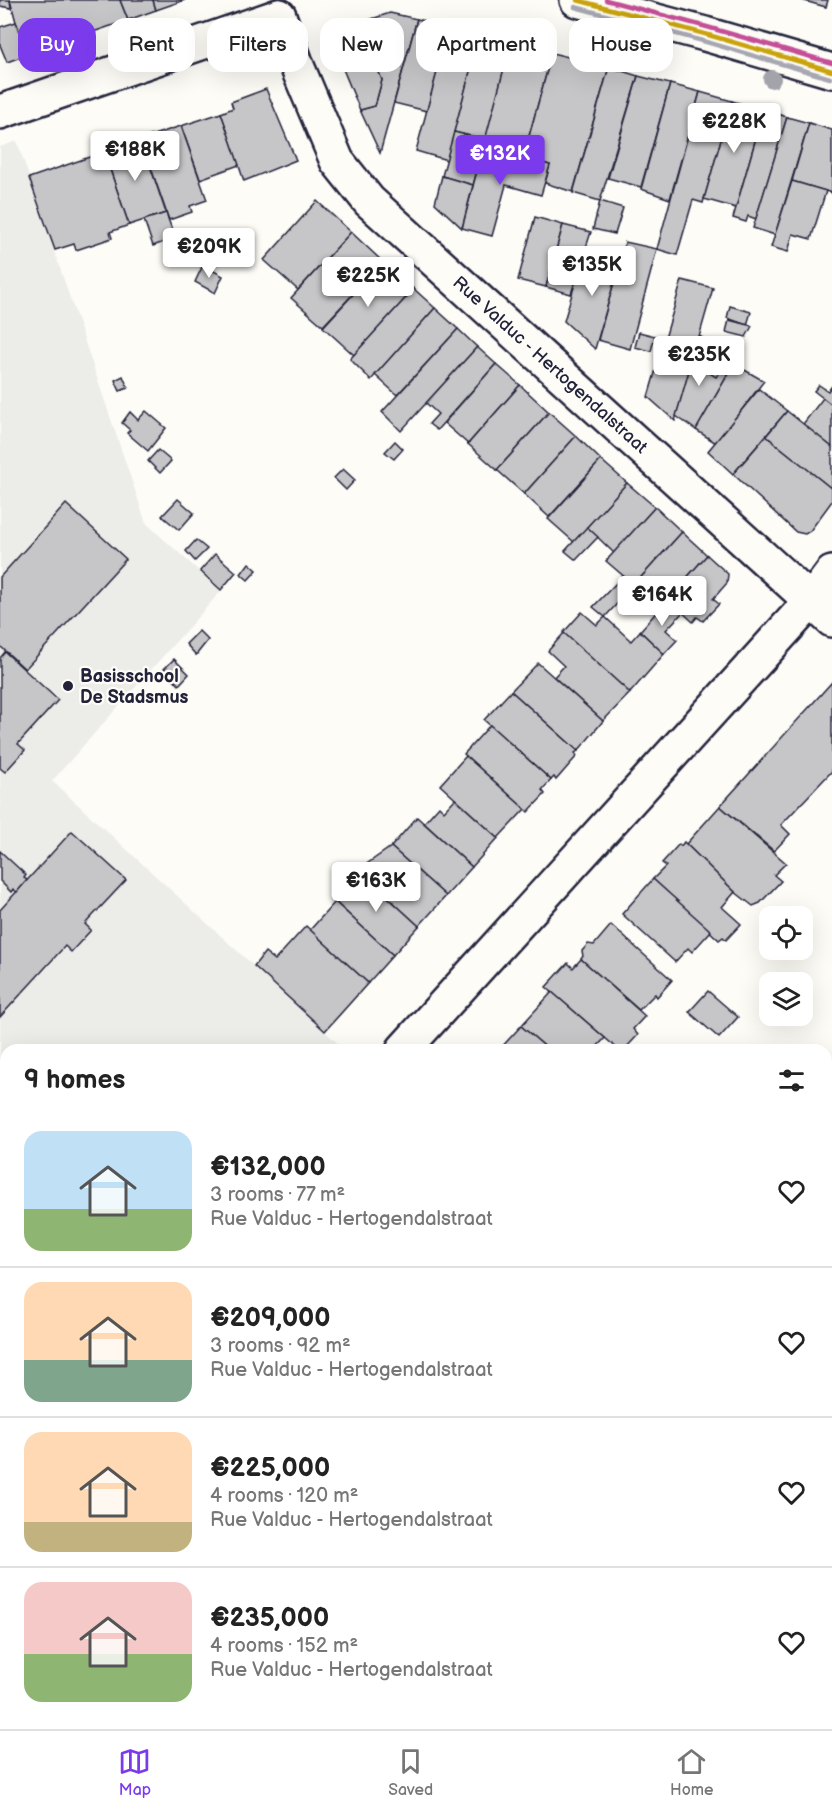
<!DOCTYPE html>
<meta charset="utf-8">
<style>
body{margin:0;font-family:"Balsamiq Sans",sans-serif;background:#f6f6f6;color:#222;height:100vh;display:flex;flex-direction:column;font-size:22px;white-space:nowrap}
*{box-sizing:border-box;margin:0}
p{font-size:20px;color:#767676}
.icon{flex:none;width:33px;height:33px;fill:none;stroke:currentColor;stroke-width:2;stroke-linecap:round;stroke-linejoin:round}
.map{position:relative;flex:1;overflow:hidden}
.details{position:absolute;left:0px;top:1044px;width:832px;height:686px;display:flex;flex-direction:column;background:#fff;border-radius:18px 18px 0 0;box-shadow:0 6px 24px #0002}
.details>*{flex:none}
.top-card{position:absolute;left:18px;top:18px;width:796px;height:54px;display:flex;gap:12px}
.tools{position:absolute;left:759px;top:906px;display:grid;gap:12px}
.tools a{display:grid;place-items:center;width:54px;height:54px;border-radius:12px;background:#fff;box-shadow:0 6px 24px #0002;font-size:30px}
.price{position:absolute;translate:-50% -51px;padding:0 14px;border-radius:6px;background:#fff;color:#222;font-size:20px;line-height:39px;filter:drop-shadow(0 2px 3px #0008)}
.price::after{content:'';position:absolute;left:50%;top:36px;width:18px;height:14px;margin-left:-9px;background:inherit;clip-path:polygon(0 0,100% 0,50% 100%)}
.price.selected{background:#7c3aed;color:#fff}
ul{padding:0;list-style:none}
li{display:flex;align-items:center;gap:18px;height:150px;padding:0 24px}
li+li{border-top:2px solid #e0e0e0}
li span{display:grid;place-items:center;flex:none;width:168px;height:120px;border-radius:18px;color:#555}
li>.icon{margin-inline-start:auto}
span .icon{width:72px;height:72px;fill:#fffc;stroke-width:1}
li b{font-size:26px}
h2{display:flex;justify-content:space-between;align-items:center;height:72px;padding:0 24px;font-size:26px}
.tag{padding:0 21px;border-radius:18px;background:#fff;box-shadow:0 6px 24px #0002;font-size:21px;line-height:54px}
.tag.selected{background:#7c3aed;color:#fff}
.tabs{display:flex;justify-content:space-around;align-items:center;height:84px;border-top:2px solid #e0e0e0;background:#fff;font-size:16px;color:#767676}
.tabs a{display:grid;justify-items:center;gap:3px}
.tabs .selected{color:#7c3aed}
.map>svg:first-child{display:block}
.built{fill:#ecece9}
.building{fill:#c6c6c8;stroke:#22223b;stroke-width:1.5}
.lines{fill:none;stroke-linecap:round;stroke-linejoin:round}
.minor-casing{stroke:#22223b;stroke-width:38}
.major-casing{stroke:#22223b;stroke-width:38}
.minor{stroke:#fdfcf7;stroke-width:33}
.major{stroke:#fdfcf7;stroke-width:33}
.bus-1-casing{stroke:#fdfcf7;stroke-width:9}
.bus-2-casing{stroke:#fdfcf7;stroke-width:9}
.bus-3-casing{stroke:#fdfcf7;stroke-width:9}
.bus-1{stroke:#c9a30c;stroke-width:4.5}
.bus-2{stroke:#a7a7b1;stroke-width:4.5}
.bus-3{stroke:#c44f97;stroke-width:4.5}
.tree{fill:#a3a3aa}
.poi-dot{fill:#22223b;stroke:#fdfcf7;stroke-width:2}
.labels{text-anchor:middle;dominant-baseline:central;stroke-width:4.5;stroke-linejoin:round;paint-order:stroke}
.street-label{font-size:18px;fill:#22223b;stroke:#fdfcf7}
.poi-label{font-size:18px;font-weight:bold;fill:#22223b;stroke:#fdfcf7;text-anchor:start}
</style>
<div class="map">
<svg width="832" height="1729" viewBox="0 0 832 1729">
<rect width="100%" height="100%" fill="#fdfcf7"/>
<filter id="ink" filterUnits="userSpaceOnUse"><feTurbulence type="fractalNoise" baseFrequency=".0167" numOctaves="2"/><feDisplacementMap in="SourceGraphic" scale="12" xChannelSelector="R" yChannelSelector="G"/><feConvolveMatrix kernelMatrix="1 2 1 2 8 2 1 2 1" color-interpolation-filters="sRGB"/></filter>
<g filter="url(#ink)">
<path class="built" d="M17 141 146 523 221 591 52 781 343 1048 342 1050H6V1311L0 1306V147Z"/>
<g class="building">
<path d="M0 0H10L11 8 0 6Z"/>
<path d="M10 0H120L128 20 29 54 16 22Z"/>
<path d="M120 0H153L156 10 128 20Z"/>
<path d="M153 0H185L156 10Z"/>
<path d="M801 0H828L826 7Z"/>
<path d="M390 13 417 19 380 153 360 110 375 106 382 80 359 23Z"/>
<path d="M417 19 449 27 427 111 394 103Z"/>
<path d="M16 22 29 54 7 62 0 45V27Z"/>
<path d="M359 23 382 80 375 106 360 110 328 33Z"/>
<path d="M449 27 480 34 447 160 416 151Z"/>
<path d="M480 34 511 42 486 140 454 132Z"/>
<path d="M511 42 552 53 523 158 514 156 515 153 484 144Z"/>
<path d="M552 53 609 67 573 192 545 183 550 165 523 158Z"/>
<path d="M609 67 638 76 600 201 573 193Z"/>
<path d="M638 76 670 84 641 187 608 178Z"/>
<path d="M670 84 700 92 670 199 641 189Z"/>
<path d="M266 89 296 160 244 181 221 113 233 108 231 102Z"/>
<path d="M700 92 732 101 703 203 693 200 677 255 657 249Z"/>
<path d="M732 101 764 110 736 208 704 199Z"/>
<path d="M764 110 787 117 756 219 748 216 746 222 733 218Z"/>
<path d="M221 113 239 165 200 179 181 126Z"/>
<path d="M787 117 809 123 775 235 753 228Z"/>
<path d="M809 123 832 130V193L792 181Z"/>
<path d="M181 126 207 200 190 206 192 212 169 220 141 139Z"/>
<path d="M454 132 486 140 473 185 442 176Z"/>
<path d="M141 139 166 213 129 225 104 152Z"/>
<path d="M484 144 515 153 514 156 550 165 541 195 506 185 492 236 462 228Z"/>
<path d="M104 152 129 225 110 232 112 238 76 250 74 244 55 250 29 178Z"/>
<path d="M442 176 473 185 462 228 435 203Z"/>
<path d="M792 181 826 191 811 239 793 234 788 252 771 247Z"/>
<path d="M317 201 351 232 298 290 264 260Z"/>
<path d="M600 201 623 208 615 234 593 229Z"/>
<path d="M166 213 175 238 153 246 144 220Z"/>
<path d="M535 217 563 225 546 287 518 280Z"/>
<path d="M563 225 591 232 571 294 546 287Z"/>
<path d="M351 232 383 262 323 326 291 298Z"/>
<path d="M625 242 657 249 630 349 598 340Z"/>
<path d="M608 250 622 254 595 349 564 321 582 260 604 265Z"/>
<path d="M383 262 414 289 354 355 323 327Z"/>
<path d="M203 265 223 276 215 293 195 282Z"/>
<path d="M682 280 713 288 675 421 648 397Z"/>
<path d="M414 289 435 308 371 380 350 359Z"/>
<path d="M730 306 751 312 747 325 727 318Z"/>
<path d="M435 308 458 329 397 395 375 375Z"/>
<path d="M729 320 752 326 746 337 726 332Z"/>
<path d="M458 329 477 347 401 431 382 412Z"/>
<path d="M639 332 655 336 651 351 635 347Z"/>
<path d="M699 336 716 346 702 368 716 377 721 370 728 374 696 430 676 416Z"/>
<path d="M477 347 496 364 437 430 429 424 438 414 426 403Z"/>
<path d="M496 364 520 385 468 444 444 423Z"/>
<path d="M734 364 764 381 716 443 696 430Z"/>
<path d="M123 376 128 388 120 391 115 380Z"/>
<path d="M520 385 549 412 497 470 468 444Z"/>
<path d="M819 385 828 391 832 386V405L814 391Z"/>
<path d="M759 389 787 411 733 474 708 451Z"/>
<path d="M823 398 832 405V447L803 424Z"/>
<path d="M146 411 166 428 148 451 127 433 130 430 122 423 130 412 138 420Z"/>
<path d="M787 411 832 447V489L766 436Z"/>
<path d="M549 412 576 436 524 494 497 470Z"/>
<path d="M576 436 601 460 549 517 524 494Z"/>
<path d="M766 436 832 489V501L810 531 805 534 796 532 733 474Z"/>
<path d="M395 441 403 449 394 459 385 452Z"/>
<path d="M158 450 171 461 160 473 148 461Z"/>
<path d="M601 460 627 483 574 542 548 519Z"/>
<path d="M343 469 355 480 346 490 334 478Z"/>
<path d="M627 483 655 507 614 553 587 527Z"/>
<path d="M178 499 194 513 179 530 162 516Z"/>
<path d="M66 504 126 559 25 669 0 646V577Z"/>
<path d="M655 507 682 532 634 585 606 561Z"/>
<path d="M587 527 598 537 576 560 565 551Z"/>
<path d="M682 532 707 555 659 609 634 585Z"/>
<path d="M196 540 207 549 195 561 186 551Z"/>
<path d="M215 554 236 572 221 590 200 571Z"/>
<path d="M707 555 728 574 727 583 713 599 719 604 703 621 697 617 693 622 668 599Z"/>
<path d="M249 563 257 570 248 580 241 574Z"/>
<path d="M623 576 634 585 605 617 593 607Z"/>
<path d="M668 599 683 612 666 630 677 640 664 654 640 631Z"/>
<path d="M582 612 597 625 605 617 631 641 640 631 664 654 630 693 563 633Z"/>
<path d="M199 631 208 640 196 655 186 644Z"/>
<path d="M564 633 630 693 603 721 554 677 564 666 548 651Z"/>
<path d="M5 652 58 700 18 744 25 750 5 772 0 768V658Z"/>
<path d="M174 659 189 674 179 685 164 669Z"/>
<path d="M538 663 603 721 578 751 511 691Z"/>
<path d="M832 682V771L781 825 790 834 774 851 720 806Z"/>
<path d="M511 691 578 751 575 753 577 756 556 780 554 777 551 780 484 720Z"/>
<path d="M490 725 551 780 542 790 545 794 528 812 464 754Z"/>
<path d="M466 756 525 809 498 838 440 785Z"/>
<path d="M455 799 498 838 472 867 424 823 439 806 444 811Z"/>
<path d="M720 806 786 863 774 875 781 881 760 903 753 906 735 892 686 844Z"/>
<path d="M417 817 472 867 446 896 391 847Z"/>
<path d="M72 831 126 880 85 924 91 930 71 952 65 946 0 1017V910Z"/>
<path d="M684 842 735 892 722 907 741 924 726 940 723 937 719 940 653 879 666 866 662 863 679 844 681 846Z"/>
<path d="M391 847 446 896 419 926 358 870Z"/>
<path d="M0 851 26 875 24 878 27 880 17 892 13 889 11 892 0 881Z"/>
<path d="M358 870 419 926 393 955 333 900Z"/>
<path d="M653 879 711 931 692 952 688 948 675 962 622 914Z"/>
<path d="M335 902 393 955 368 983 310 930Z"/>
<path d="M611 925 672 980 657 997 655 994 639 1010 581 959 583 956 582 951 588 944 594 945Z"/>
<path d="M306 926 368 983 325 1031 254 966 265 952 275 960Z"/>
<path d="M581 959 645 1016 633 1029 638 1035 624 1050H619L546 987 568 963 573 968Z"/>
<path d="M708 991 738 1017 719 1038 689 1012Z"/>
<path d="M552 992 605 1038 594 1050H549L521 1026Z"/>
<path d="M521 1026 549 1050H499Z"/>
<path d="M826 1269 832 1273V1344L826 1341Z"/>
<path d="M0 1333 6 1338V1386L0 1393Z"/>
<rect x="826" y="1464" width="6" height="41"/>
<path d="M832 1576V1652H826V1577Z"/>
</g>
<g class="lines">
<g class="minor-casing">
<g id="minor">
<path d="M279 16 297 66 337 161 369 201 832 620"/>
<path d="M0 112 279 16"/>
<path d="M403 1050 811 601 832 573"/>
<path d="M0 1494 6 1488"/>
<path d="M0 1673 6 1674"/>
<path d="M757 1724 813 1727 832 1726"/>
<path d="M68 1729 69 1724"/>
<path d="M465 1729 466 1724"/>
</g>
</g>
<g class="major-casing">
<path id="major" d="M577 0 705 34 832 71"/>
</g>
<use href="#minor" class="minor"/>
<use href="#major" class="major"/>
<g class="bus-1-casing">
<path id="bus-1" d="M577 0 705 34 832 71"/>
</g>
<g class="bus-2-casing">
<path id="bus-2" d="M575 7 703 41 830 78"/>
</g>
<g class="bus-3-casing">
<path id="bus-3" d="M606 0 707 27 832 63"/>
</g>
<use href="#bus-1" class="bus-1"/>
<use href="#bus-2" class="bus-2"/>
<use href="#bus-3" class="bus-3"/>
</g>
<circle class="tree" cx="772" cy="79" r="9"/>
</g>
<circle class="poi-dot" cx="68" cy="686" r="6"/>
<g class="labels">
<g class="street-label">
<text transform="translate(550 365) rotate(42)">Rue Valduc - Hertogendalstraat</text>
</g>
<g class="poi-label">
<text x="80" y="676">Basisschool<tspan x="80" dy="21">De Stadsmus</tspan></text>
</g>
</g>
</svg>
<div class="tools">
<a><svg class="icon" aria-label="locate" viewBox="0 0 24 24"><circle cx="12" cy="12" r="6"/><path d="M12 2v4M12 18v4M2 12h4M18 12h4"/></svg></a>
<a><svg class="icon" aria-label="layers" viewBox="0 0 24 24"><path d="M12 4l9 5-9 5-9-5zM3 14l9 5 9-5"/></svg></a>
</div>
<b class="price" style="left:734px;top:154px">€228K</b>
<b class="price" style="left:135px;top:182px">€188K</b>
<b class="price selected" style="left:500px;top:186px">€132K</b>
<b class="price" style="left:209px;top:279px">€209K</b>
<b class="price" style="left:592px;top:297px">€135K</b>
<b class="price" style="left:368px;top:308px">€225K</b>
<b class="price" style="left:699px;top:387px">€235K</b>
<b class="price" style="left:662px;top:627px">€164K</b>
<b class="price" style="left:376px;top:913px">€163K</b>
<div class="top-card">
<a class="tag selected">Buy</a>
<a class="tag">Rent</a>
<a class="tag">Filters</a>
<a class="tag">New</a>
<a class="tag">Apartment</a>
<a class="tag">House</a>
</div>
<section class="details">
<h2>9 homes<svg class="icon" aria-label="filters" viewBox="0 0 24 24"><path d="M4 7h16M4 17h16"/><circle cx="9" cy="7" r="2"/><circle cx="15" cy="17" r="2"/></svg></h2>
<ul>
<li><span style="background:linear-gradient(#bfe0f5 65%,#8fb573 0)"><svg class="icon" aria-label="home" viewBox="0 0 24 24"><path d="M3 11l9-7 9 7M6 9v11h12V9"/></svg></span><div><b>€132,000</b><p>3 rooms · 77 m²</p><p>Rue Valduc - Hertogendalstraat</p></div><svg class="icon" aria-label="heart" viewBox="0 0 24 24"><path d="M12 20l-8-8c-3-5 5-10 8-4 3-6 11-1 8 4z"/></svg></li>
<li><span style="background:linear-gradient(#ffd9b3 65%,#7fa58c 0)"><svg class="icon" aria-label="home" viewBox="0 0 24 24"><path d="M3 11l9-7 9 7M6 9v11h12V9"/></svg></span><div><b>€209,000</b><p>3 rooms · 92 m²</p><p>Rue Valduc - Hertogendalstraat</p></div><svg class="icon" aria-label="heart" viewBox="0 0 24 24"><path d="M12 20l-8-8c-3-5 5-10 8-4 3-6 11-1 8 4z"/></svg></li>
<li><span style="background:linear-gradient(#ffd9b3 75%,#c2b280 0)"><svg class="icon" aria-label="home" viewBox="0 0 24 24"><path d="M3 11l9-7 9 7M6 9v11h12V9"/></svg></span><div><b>€225,000</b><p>4 rooms · 120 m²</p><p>Rue Valduc - Hertogendalstraat</p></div><svg class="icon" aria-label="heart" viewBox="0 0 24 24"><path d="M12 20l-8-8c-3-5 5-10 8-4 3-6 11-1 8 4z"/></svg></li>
<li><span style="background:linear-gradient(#f6c9c9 60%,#8fb573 0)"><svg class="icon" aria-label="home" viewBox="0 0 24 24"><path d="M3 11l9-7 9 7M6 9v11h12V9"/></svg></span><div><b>€235,000</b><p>4 rooms · 152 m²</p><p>Rue Valduc - Hertogendalstraat</p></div><svg class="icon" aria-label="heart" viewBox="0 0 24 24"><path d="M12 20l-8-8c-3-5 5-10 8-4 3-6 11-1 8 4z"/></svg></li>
</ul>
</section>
</div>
<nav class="tabs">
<a class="selected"><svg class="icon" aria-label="map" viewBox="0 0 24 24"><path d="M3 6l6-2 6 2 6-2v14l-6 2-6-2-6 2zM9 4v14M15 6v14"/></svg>Map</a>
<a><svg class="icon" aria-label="saved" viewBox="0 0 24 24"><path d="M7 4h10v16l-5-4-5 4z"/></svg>Saved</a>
<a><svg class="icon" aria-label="home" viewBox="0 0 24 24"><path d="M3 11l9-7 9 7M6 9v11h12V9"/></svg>Home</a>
</nav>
